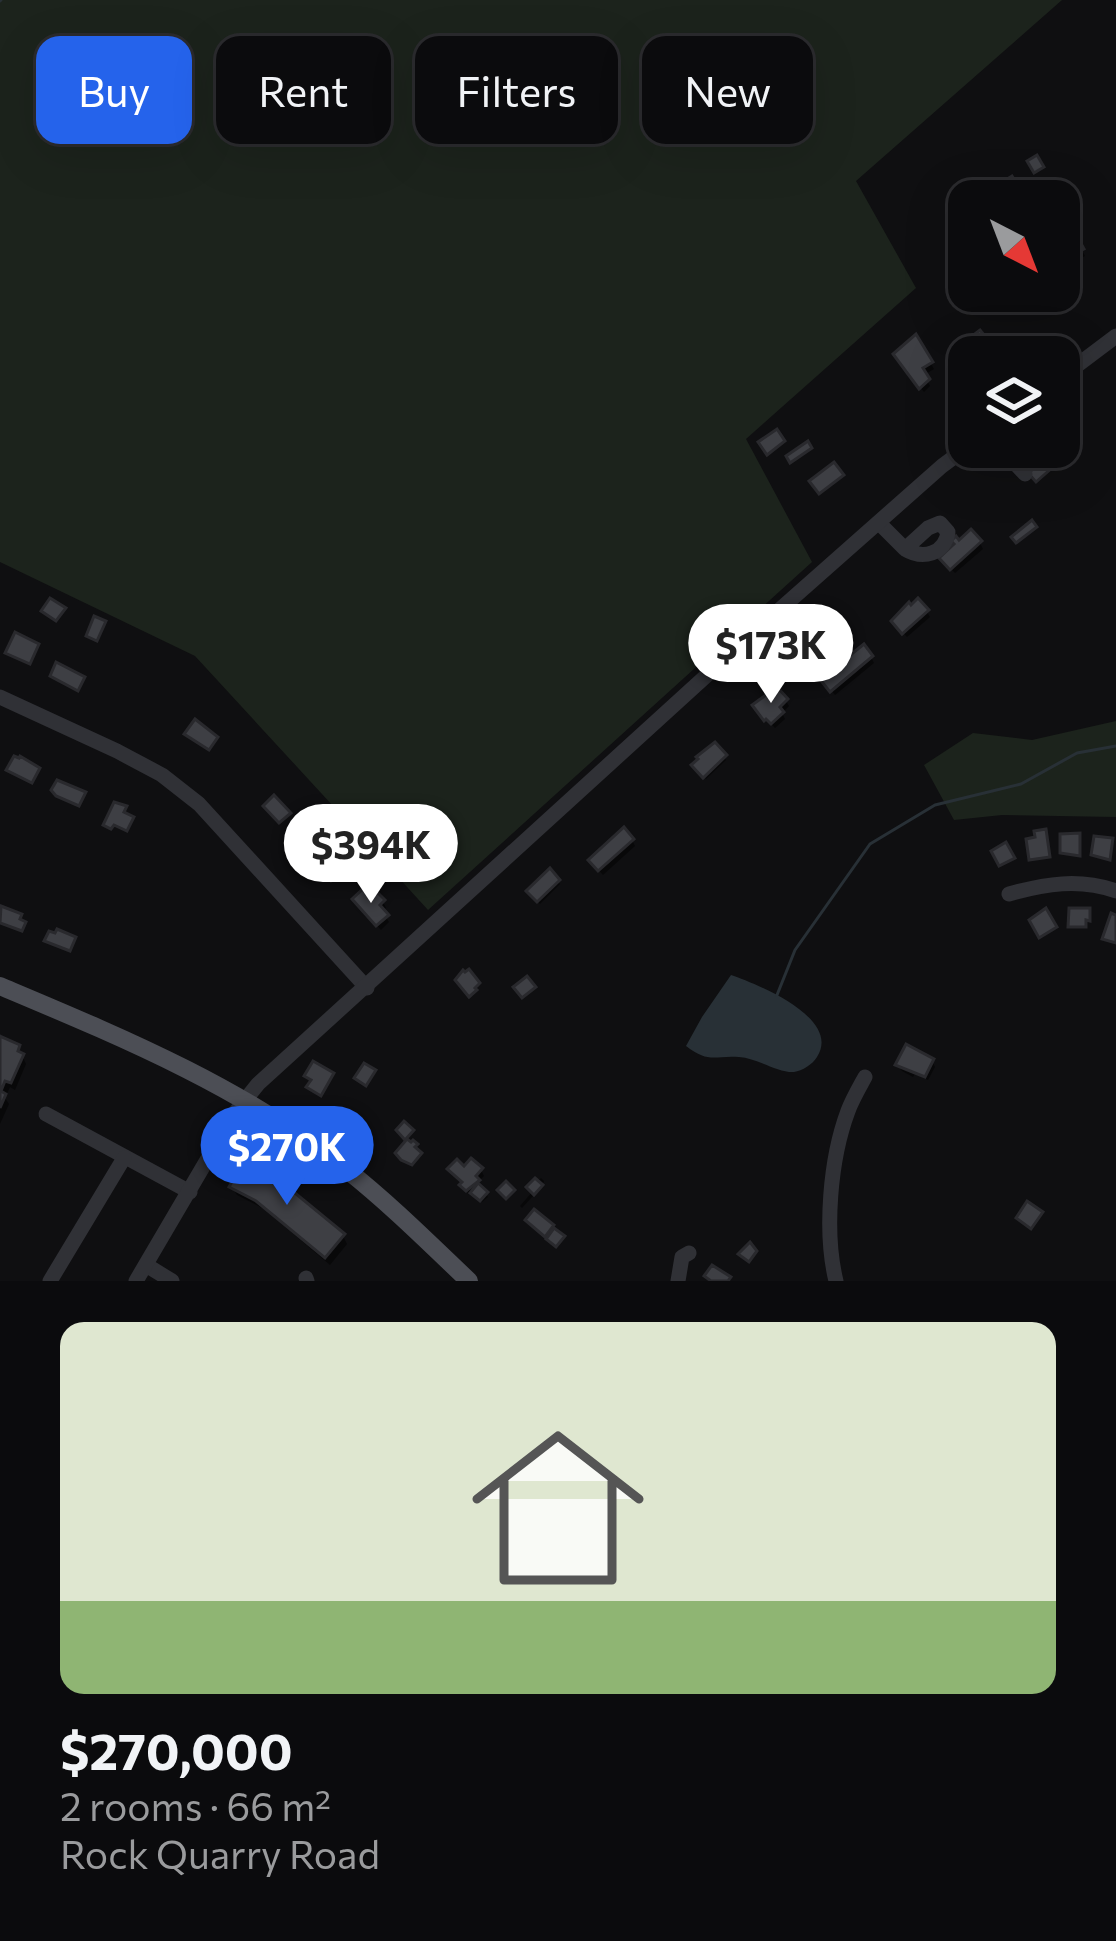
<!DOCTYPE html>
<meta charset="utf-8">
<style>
body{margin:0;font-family:Commissioner,sans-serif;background:#141416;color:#f1f3f6;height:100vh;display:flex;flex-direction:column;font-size:45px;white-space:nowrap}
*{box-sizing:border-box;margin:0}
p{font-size:39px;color:#9a9b9d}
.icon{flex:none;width:66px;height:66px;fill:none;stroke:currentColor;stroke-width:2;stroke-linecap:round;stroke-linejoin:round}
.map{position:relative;height:1281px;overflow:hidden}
.details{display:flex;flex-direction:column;background:#0b0b0d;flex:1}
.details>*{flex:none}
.top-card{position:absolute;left:36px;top:36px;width:1044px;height:108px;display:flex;gap:24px}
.needle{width:78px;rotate:138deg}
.controls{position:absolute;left:948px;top:180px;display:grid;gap:24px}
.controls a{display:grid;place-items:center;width:132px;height:132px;border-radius:24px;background:#0b0b0d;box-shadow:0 12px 48px #0002,0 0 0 3px #2b2b2e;font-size:60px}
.price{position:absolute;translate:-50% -102px;padding:0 27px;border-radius:42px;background:#fff;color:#222;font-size:39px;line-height:78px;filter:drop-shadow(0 3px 6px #0008)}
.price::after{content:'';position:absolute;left:50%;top:72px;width:36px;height:27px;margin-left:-18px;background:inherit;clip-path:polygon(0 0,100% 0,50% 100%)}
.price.active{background:#2563eb;color:#fff}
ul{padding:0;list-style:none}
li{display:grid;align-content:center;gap:24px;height:636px;padding:0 60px}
li span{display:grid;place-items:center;height:372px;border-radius:24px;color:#555}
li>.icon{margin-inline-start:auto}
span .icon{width:216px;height:216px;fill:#fffc;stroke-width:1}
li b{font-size:51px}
.chip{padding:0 42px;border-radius:24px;background:#0b0b0d;box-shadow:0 12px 48px #0002,0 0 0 3px #2b2b2e;font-size:42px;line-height:108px}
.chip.active{background:#2563eb;color:#fff}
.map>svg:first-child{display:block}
.green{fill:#1c231c}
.water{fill:#283036}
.shadow{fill:#0007}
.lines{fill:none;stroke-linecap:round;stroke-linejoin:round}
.stream{stroke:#283036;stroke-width:3}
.building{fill:#3e3f44;stroke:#29292d;stroke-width:3}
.minor{stroke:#303136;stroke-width:15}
.major{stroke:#4c4e55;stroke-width:18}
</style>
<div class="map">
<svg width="1116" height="1281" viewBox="0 0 1116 1281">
<rect width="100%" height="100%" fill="#0f0f11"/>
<g class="green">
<path d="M0 0H1062L856 181 916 288 746 439 812 562 428 910 377 854 375 811 333 806 195 656 0 562Z"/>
<path d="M1116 721V817L1002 815 954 820 924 765 973 733 1032 740Z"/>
</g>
<path class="water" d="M731 975C757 984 842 1018 817 1057 813 1064 802 1071 794 1072 778 1073 757 1058 739 1057 715 1055 709 1064 686 1046L702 1017Z"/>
<g class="shadow">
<path d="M1076 240 1085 256 1075 261 1078 266 1065 273 1062 268 1059 270V245Z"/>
<path d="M915 338 934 369 924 375 930 386 924 392 900 361Z"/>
<path d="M980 543 983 549 955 573 946 564Z"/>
<path d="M927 612 930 617 907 637 898 627Z"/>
<path d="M871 657 874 663 835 695 826 684 844 664Z"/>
<path d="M786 701 789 706 782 713 785 719 775 728 759 711Z"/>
<path d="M715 746 726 760 706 779 695 766Z"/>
<path d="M632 840 635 846 603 875 595 866Z"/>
<path d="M550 872 560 884 540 904 532 895Z"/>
<path d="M372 901 383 902 386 908 382 911 389 922 381 930 359 905Z"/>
<path d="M0 1039 18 1047 26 1064 15 1090 10 1087 5 1098 9 1104 0 1124Z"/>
<path d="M932 1061 935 1067 928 1080 915 1074 913 1077 902 1071 898 1065Z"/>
<path d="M451 1170H481L484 1176 478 1182 488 1197 482 1202 473 1193 471 1195Z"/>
<path d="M541 1178 544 1181 542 1186 522 1208 520 1206 533 1191 530 1188Z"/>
<path d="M232 1187 343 1236 347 1244 330 1265 264 1209 237 1195Z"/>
</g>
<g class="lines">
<g class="stream">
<path d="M0 1 1 0"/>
<path d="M777 995 795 950 870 844 935 805 1021 784 1077 753 1116 746"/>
</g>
</g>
<g class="building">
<path d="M1037 155 1044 167 1034 173 1027 161Z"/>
<path d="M1012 176 1017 184 1000 194 996 186Z"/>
<path d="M1028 186 1035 198 1029 201H1002Z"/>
<path d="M1077 236 1084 249 1075 254 1078 259 1059 269V242L1066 239 1067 242Z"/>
<path d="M980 330 988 340 979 348 981 351 969 357 966 363 955 349Z"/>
<path d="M916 334 933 362 923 368 930 379 919 389 893 354Z"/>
<path d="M777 429 785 441 767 455 758 442Z"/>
<path d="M808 441 812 448 790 463 786 456Z"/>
<path d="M1040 455 1053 467 1036 482 1028 473 1033 469 1030 463Z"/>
<path d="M834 462 844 475 819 494 809 481Z"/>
<path d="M1032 520 1037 527 1016 543 1011 537Z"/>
<path d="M971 529 982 541 950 570 939 558 954 544 951 541 956 536 959 540Z"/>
<path d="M50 598 66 608 56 621 41 611Z"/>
<path d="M918 598 929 610 902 634 891 621 909 602 911 605Z"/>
<path d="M94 616 106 621 97 641 86 636Z"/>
<path d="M15 632 39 644 30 664 5 653Z"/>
<path d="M864 644 873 656 830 692 819 678 841 662 838 659 846 652 849 656Z"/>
<path d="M56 662 85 677 78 691 50 676Z"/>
<path d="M777 687 788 699 780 707 784 712 771 724 766 719 764 721 752 705Z"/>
<path d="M195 719 218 737 209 750 184 734Z"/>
<path d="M715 742 727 755 703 778 691 765 698 759 696 757Z"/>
<path d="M14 756 19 758 20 756 40 768 32 783 6 770Z"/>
<path d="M57 780 86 792 79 806 56 796 51 790Z"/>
<path d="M274 795 291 813 279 823 263 806Z"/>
<path d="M114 802 127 806 124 812 134 817 127 831 114 825 111 829 103 825Z"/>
<path d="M359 812 366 820 368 817 372 821 357 837 346 824Z"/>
<path d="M624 827 634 839 598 871 588 860Z"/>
<path d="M1046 829 1050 857 1029 860 1026 839 1035 837 1034 831Z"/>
<path d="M313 831 344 871 331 881 299 843Z"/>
<path d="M1080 833V856L1060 853V834Z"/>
<path d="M1094 836 1113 838 1110 860 1091 855Z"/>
<path d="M1006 842 1015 858 999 866 991 851Z"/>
<path d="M376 861 383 869 372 879 364 871Z"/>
<path d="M550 868 560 880 537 902 526 891Z"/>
<path d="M364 888 372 897 377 892 385 900 380 905 389 915 376 926 352 899Z"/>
<path d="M1 906 22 914 20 919 26 922 22 931 0 923Z"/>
<path d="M1046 908 1057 927 1039 938 1029 920Z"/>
<path d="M1069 908H1090V921L1086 920V927H1068Z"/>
<path d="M1111 913 1116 915V943L1102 939Z"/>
<path d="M57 929 76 937 70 951 44 941 49 931 55 933Z"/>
<path d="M469 969 480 983 475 988 477 990 469 997 455 980 463 970 465 972Z"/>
<path d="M527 976 536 987 522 998 513 987Z"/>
<path d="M0 1036 20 1045 18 1051 24 1054 11 1083 5 1081 1 1091 6 1094 0 1108Z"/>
<path d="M906 1044 934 1059 925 1077 895 1065Z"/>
<path d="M313 1061 334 1073 321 1096 306 1087 311 1080 304 1076Z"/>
<path d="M364 1063 376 1070 366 1086 354 1078Z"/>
<path d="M404 1121 414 1130 405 1140 396 1130Z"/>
<path d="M407 1139 411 1142 413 1140 418 1144 415 1147 422 1153 412 1165 401 1160 395 1153Z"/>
<path d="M471 1158 483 1168 476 1176 480 1180 466 1191 459 1185 462 1182 447 1169 457 1159 464 1166Z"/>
<path d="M245 1159 284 1184 345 1234 325 1258 256 1201 229 1187Z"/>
<path d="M535 1178 543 1185 534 1195 526 1187Z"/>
<path d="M506 1181 515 1190 506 1199 497 1190Z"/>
<path d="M478 1183 488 1192 480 1201 470 1193Z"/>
<path d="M1027 1201 1043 1212 1031 1229 1016 1218Z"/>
<path d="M534 1209 554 1225 545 1237 525 1220Z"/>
<path d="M554 1228 565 1236 556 1247 546 1239Z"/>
<path d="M750 1242 757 1251 749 1262 738 1254Z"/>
<path d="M712 1265 731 1277 728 1281H711L704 1276Z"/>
</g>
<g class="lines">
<g class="minor">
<path d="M1059 379 1116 336"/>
<path d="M1000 447 1025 474"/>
<path d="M879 523 905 549 928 528 940 523 948 532C945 554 923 560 905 549"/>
<path d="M0 697 117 751 162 775 199 804 367 988"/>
<path d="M1009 894C1045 884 1079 878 1116 891"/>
<path d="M46 1114 190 1192"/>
<path d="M146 1265 172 1281"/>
<path d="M306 1278 307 1281"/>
<path d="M50 1281 124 1158"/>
<path d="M136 1281 234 1114 258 1084 751 635 942 466 969 446"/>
<path d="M678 1281 682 1257 689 1253"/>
<path d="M836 1281C824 1232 830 1159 848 1111 852 1100 859 1088 865 1077"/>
</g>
<path class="major" d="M0 986C121 1037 243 1087 347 1170 390 1204 429 1243 469 1281"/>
</g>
</svg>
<div class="controls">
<a><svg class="needle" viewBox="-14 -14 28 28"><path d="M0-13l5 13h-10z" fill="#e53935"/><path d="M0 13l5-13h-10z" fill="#9a9b9d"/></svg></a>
<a><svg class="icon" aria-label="layers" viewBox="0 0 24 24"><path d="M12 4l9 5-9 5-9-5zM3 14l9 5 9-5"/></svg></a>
</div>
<b class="price" style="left:771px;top:706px">$173K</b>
<b class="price" style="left:371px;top:906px">$394K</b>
<b class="price active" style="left:287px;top:1208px">$270K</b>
<div class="top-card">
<a class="chip active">Buy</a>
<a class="chip">Rent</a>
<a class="chip">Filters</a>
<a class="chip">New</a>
</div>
</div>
<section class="details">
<ul>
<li><span style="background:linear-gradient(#dfe7d0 75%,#8fb573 0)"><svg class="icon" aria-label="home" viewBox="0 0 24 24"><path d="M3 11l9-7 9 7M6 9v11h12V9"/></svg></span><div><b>$270,000</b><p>2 rooms · 66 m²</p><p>Rock Quarry Road</p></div></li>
</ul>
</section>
